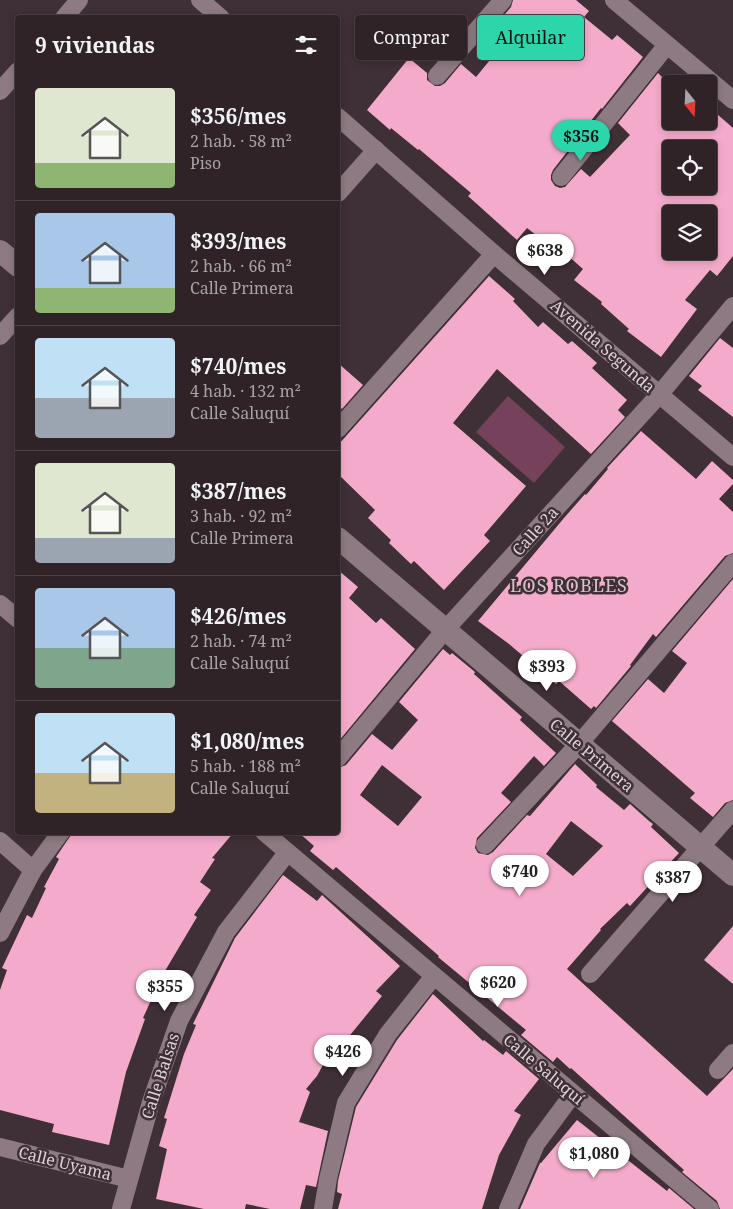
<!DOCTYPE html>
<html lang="es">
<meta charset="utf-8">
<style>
body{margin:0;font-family:"Noto Serif",serif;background:#372b30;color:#f1f3f6;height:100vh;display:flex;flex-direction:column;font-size:19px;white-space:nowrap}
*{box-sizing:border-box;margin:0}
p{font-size:16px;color:#a7a4a8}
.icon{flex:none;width:28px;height:28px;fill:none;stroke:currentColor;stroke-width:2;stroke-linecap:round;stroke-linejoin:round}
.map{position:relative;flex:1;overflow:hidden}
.side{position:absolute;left:15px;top:15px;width:325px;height:820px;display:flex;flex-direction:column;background:#2f2328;border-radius:5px;box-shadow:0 2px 8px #0003,0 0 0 1px #4a4045}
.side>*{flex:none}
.guide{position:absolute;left:355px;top:15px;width:302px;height:45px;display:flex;gap:10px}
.needle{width:32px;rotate:162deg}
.fabs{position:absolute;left:662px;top:75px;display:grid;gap:10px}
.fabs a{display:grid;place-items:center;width:55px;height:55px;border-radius:5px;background:#2f2328;box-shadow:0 2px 8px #0003,0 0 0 1px #4a4045;font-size:25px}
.price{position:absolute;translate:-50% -42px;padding:0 11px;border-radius:18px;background:#fff;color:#222;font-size:16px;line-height:32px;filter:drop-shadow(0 1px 2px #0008)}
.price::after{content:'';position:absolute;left:50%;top:30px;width:15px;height:11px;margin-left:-8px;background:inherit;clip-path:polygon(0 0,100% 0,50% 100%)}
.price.on{background:#2dd5ab;color:#111}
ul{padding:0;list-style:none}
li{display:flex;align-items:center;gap:15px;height:125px;padding:0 20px}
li+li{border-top:1px solid #4a4045}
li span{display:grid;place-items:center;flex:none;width:140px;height:100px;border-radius:5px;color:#555}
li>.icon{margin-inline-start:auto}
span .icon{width:60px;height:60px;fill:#fffc;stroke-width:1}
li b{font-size:21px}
h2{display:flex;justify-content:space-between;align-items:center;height:60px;padding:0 20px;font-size:21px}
.pill{padding:0 18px;border-radius:5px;background:#2f2328;box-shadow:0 2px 8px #0003,0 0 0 1px #4a4045;font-size:18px;line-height:45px}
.pill.on{background:#2dd5ab;color:#111}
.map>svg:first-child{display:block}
.green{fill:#76425b}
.building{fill:#f4abcb;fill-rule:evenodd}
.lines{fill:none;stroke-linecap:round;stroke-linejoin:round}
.minor{stroke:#8d7a82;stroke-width:18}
.tertiary{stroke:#8d7a82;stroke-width:22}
.labels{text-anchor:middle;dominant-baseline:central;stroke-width:5;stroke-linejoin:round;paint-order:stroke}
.street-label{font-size:16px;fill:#ddd3d7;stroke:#3f2f36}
.neighbourhood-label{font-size:18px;letter-spacing:1px;fill:#d4c0c8;stroke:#3f2f36}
</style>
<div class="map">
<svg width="733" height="1209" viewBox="0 0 733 1209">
<rect width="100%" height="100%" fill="#3f2f36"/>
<path class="green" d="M508 396 565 447 534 483 476 432Z"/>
<g class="building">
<path d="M513 0H576L589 11 584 17 612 40 617 35 643 57 602 109 601 108 553 170 551 175V180L555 186 560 188 565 187 581 169 590 177 630 135 618 123 658 73 671 86V121H709V107L733 128V256L717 276 710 270 685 300 697 309 661 357 627 331 629 329 601 304 602 302 574 280 583 269 557 246 554 249 527 228 517 240 468 196 471 193 419 149 418 150 391 128 390 130 367 110 409 58 427 73V80L435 86H440L445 83 461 64 476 77 499 49 485 37 511 7ZM671 149H709V186H671ZM671 214H709V251H671Z"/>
<path d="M489 276 515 299 513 301 538 327 543 322 568 344 572 341 597 363 592 368 627 400 618 410 625 417 591 454 497 369 453 423 526 486 484 535 490 541 444 590 414 561 411 564 389 543 391 540 368 518 375 510 338 474V445Z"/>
<path d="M720 338 733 348V417L698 390 702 386 689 376Z"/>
<path d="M338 363 363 385 342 409 338 405Z"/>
<path d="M641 431 696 479 712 461 733 480V484L719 499 733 512V553L725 556 656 637 653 634 630 665 631 666 596 708 594 706 591 709 559 681 556 684 509 644 478 621 564 518 585 494 586 495 608 469 607 468Z"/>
<path d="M338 570 358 587 349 598 376 623 381 618 415 649 338 742Z"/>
<path d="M733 579V800L725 803 713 817 690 798 695 793 612 721 648 679 664 693 687 663 672 651Z"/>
<path d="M443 649 450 655 452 653 475 672 474 674 522 717 520 720 556 753 544 766 534 756 501 793 511 802 477 838 475 848 478 853 488 855 493 852 527 815 530 816 575 764 597 785 596 787 624 810 630 804 649 821 653 824 651 827 679 853 630 906 627 903 600 929 601 930 567 969 707 1096 733 1069V1209H720L717 1201 682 1172 684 1170 571 1068 570 1069 557 1057 553 1062 521 1035 526 1030 438 957 439 956 336 867 333 870 310 851 314 846 298 832H338V768L346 765 372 734 392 750 418 720 399 702ZM382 765 422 797 398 826 360 795ZM571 821 603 846 573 876 546 854Z"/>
<path d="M73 832H234L212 858 215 859 200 882 211 890 194 915 197 917 162 976 143 1018 145 1019 126 1072 109 1145 52 1132 54 1124 0 1110V990L7 970 2 968 27 915 32 918 46 888 44 887 59 859 56 857Z"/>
<path d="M283 875 317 901 322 895 400 966 376 991 382 996 342 1045 336 1041 317 1076 306 1089 310 1092 299 1122 328 1131 316 1187 306 1185 300 1209H270L246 1204 245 1209H204L156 1199 167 1149 159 1146 167 1119 164 1118 184 1054 196 1025 193 1024 235 938Z"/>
<path d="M733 926V984L704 960Z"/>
<path d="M433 994 483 1041 484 1040 503 1055 506 1051 539 1079 514 1111 521 1115 499 1155 482 1209H338L342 1194 337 1192 338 1181 356 1107 397 1040Z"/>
<path d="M577 1120 667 1191 669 1188 694 1209H520L540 1163H541Z"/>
</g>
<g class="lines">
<g class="minor">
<path d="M200 0 221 18"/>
<path d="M614 0 733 100"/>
<path d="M64 18 79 0"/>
<path d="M437 76 503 0"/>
<path d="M0 91 18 71"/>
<path d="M338 117 494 254 733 457"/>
<path d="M561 177 667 45"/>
<path d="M338 193 376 150"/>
<path d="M0 336 18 316"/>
<path d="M338 429 494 254"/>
<path d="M0 604 18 619"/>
<path d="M338 758 445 630 659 395 733 306"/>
<path d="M264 832 710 1209"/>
<path d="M0 841 33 870"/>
<path d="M485 845 579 744 733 563"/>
<path d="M0 933 33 870 61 832"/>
<path d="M590 974 733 810"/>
<path d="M718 1070 733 1053"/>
<path d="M0 1147 129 1179"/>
<path d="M121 1209 151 1102 179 1021 226 932 287 853"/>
<path d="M323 1209 328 1179 346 1103 388 1034 434 976"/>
<path d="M508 1209 536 1144 573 1094"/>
</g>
<g class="tertiary">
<path d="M0 251 18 266"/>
<path d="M338 538 733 875"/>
</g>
</g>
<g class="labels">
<g class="street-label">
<text transform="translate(603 346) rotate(41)">Avenida Segunda</text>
<text transform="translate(535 531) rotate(-48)">Calle 2a</text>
<text transform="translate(592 755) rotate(40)">Calle Primera</text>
<text transform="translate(544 1069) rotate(40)">Calle Saluquí</text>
<text transform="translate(160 1076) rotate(-72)">Calle Balsas</text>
<text transform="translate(65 1163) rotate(14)">Calle Uyama</text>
</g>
<g class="neighbourhood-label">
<text x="569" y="585">LOS ROBLES</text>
</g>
</g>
</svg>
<div class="fabs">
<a><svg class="needle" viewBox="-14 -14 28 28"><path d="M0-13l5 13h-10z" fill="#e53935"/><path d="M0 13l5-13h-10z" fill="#a7a4a8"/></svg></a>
<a><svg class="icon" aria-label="locate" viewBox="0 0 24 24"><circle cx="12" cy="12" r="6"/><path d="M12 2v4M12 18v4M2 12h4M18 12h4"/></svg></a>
<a><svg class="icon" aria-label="layers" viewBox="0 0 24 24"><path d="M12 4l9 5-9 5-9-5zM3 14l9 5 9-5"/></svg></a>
</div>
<b class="price on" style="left:581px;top:162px">$356</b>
<b class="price" style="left:545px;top:276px">$638</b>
<b class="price" style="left:547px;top:692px">$393</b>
<b class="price" style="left:520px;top:897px">$740</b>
<b class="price" style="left:673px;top:903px">$387</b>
<b class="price" style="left:498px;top:1008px">$620</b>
<b class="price" style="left:165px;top:1012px">$355</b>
<b class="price" style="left:343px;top:1077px">$426</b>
<b class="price" style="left:594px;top:1179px">$1,080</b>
<div class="guide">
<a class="pill">Comprar</a>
<a class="pill on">Alquilar</a>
</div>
<section class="side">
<h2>9 viviendas<svg class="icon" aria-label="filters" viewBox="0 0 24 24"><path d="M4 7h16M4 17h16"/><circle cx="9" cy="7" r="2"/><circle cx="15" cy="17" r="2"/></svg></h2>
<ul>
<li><span style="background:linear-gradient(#dfe7d0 75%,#8fb573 0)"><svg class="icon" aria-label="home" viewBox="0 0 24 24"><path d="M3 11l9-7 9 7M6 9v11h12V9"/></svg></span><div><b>$356/mes</b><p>2 hab. · 58 m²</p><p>Piso</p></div></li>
<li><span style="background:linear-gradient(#a9c7e8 75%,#8fb573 0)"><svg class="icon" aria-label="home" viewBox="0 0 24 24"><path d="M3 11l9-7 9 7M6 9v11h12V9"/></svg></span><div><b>$393/mes</b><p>2 hab. · 66 m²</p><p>Calle Primera</p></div></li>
<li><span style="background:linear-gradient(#bfe0f5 60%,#9aa5b1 0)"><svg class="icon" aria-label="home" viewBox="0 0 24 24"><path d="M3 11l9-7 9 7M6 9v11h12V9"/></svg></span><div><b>$740/mes</b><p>4 hab. · 132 m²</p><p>Calle Saluquí</p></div></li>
<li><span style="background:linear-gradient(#dfe7d0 75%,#9aa5b1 0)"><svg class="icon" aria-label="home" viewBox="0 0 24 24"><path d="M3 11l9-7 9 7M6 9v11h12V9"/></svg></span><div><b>$387/mes</b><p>3 hab. · 92 m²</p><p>Calle Primera</p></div></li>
<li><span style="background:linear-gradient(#a9c7e8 60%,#7fa58c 0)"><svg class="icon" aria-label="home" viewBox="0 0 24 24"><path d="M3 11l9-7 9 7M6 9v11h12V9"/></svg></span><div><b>$426/mes</b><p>2 hab. · 74 m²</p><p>Calle Saluquí</p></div></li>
<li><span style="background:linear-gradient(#bfe0f5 60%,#c2b280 0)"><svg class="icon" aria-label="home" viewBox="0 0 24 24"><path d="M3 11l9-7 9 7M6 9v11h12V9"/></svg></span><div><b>$1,080/mes</b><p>5 hab. · 188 m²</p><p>Calle Saluquí</p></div></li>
</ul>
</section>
</div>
